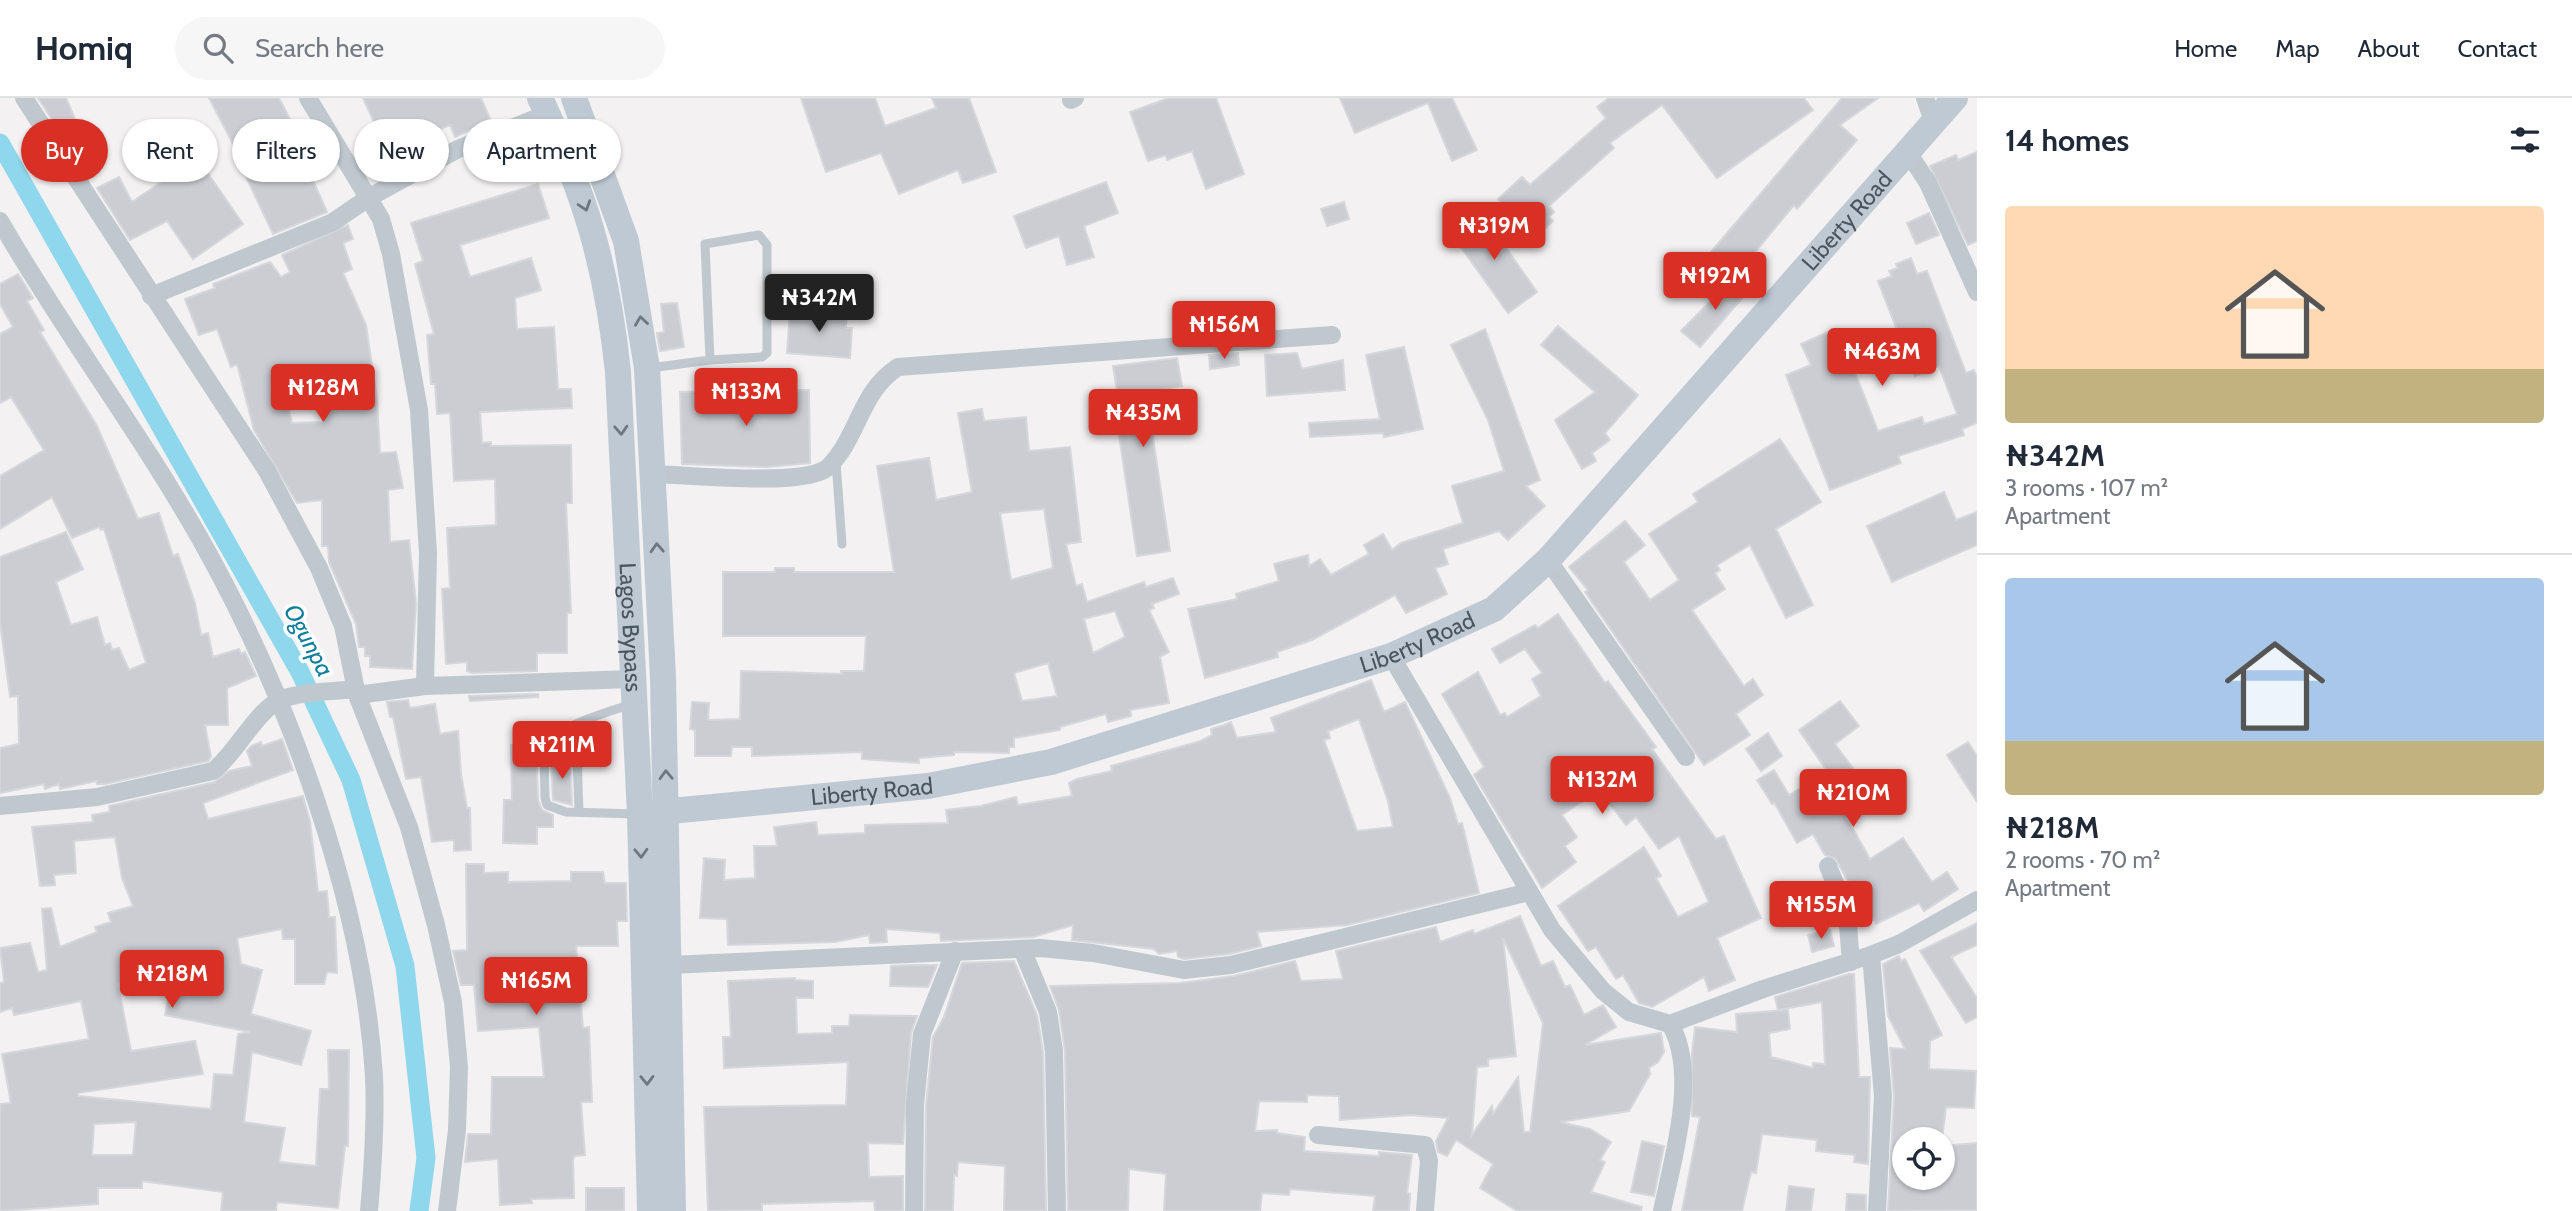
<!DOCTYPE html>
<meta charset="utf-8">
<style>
body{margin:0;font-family:Cabin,sans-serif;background:#f6f6f7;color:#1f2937;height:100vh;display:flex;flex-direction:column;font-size:26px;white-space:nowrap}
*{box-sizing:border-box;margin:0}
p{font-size:23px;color:#747a83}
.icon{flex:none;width:38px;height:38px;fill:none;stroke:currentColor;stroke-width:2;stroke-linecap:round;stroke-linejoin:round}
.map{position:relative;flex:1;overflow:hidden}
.panel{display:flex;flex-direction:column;background:#fff;width:595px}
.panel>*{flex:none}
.banner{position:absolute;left:21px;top:21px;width:665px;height:63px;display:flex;gap:14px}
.tools{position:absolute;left:1892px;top:1029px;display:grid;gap:14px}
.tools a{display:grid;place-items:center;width:63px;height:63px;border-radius:50%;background:#fff;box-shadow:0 2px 5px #0004;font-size:35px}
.price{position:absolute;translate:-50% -60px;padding:0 16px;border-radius:7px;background:#d93025;color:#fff;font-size:23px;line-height:46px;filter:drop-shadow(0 2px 4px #0008)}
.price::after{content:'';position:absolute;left:50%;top:42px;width:21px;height:16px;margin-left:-10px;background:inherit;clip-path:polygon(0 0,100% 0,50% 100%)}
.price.selected{background:#222;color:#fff}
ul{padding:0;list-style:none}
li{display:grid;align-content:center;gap:14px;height:371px;padding:0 28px}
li+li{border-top:2px solid #e0e1e3}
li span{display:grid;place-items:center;height:217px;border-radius:7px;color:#555}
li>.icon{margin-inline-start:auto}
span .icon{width:126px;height:126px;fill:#fffc;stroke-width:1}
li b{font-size:30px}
h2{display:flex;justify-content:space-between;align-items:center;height:84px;padding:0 28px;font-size:30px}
.tag{padding:0 24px;border-radius:32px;background:#fff;box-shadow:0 2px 5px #0004;font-size:24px;line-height:63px}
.tag.selected{background:#d93025;color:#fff}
header{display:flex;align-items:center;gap:42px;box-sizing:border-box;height:98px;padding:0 35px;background:#fff;border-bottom:2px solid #e0e1e3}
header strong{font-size:33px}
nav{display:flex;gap:38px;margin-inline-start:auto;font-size:24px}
.search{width:490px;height:63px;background:#f6f6f7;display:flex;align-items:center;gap:18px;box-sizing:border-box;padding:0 24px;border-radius:38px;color:#747a83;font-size:26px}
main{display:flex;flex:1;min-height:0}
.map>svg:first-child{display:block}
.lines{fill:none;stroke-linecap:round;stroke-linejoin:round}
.canal{stroke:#8ed7ec;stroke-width:19}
.building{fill:#cbcdd3;stroke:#d5d7dc;stroke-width:2;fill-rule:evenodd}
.lane{stroke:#bfc8cf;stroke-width:9}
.street{stroke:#bfc8cf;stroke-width:18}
.secondary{stroke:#bfc9d4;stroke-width:26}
.oneway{stroke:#6c7781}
.labels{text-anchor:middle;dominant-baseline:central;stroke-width:7;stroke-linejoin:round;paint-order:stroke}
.street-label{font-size:23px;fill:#48545e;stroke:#fff}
.water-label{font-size:24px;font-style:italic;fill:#0d7e9d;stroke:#fff}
</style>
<header>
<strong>Homiq</strong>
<div class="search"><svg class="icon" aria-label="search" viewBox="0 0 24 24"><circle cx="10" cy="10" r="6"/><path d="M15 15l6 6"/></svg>Search here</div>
<nav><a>Home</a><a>Map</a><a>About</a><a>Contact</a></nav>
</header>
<main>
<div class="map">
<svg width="1977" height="1113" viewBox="0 0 1977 1113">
<rect width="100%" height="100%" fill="#f3f1f1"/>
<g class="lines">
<path class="canal" d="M0 45 300 574 351 682 405 868 426 1060 419 1113"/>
</g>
<g class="building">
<path d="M38 0H66L75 21 57 29Z"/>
<path d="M209 0H279L294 29 306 61 304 62 327 114 273 136 240 66 243 65Z"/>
<path d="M363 0H481L491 23 455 39 450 27 404 46 410 60 378 73 366 43 380 37Z"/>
<path d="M801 0H875L885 28 936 10 932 0H969L996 74 963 85 958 72 899 96 881 55 826 74Z"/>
<path d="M1169 0H1216L1244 76 1206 91 1192 53 1167 62 1166 57 1148 63 1130 14Z"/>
<path d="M1340 0H1452L1477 52 1452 63 1428 5 1355 35Z"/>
<path d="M1609 0H1804L1813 12 1717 80 1662 7 1610 45 1614 50 1549 108 1554 114 1549 119 1553 123 1540 135 1535 130 1529 136 1498 101 1522 79 1530 87 1606 20 1597 9Z"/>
<path d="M1842 0H1878L1840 27 1857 42 1797 111 1794 107 1737 176 1711 154Z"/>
<path d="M1977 54V143L1968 147 1930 68 1956 57 1958 62Z"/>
<path d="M200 64 243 126 193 161 167 123 130 142 97 90 119 79 132 104 180 71 184 76Z"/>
<path d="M1106 84 1118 115 1084 128 1094 159 1067 167 1059 138 1026 150 1014 118Z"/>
<path d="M538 86 549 120 460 147 470 179 531 160 541 192 515 200 517 231 554 229 558 291H571L572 310 480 314 482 345 491 344V348L571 347 572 405H566L571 515H567V555H537V573L472 575 467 573V564L446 566 442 491 450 490 447 430 496 427 495 381 454 383 450 315 437 316 435 286H431L427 237 434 236 415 166 423 163 411 125Z"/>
<path d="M1344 104 1349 121 1327 128 1321 111Z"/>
<path d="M1480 113 1537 194 1508 215 1450 134Z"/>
<path d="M1929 115 1939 137 1916 146 1907 125Z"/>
<path d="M348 127 353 141 343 145 352 171 343 175 366 227 377 302 380 355 396 354 403 390 388 392 390 444 409 442 416 505 412 571 370 569V558H365V549H359L356 526 329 464 328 448H322V402L297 405 254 332 237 266 231 269 217 231 199 237 185 201 215 190 213 186 270 164 281 179 290 174 282 157ZM318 286 323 324 292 325 284 291Z"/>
<path d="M1911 160 1917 176 1927 173 1966 275 1974 272 1977 280V325L1962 331 1964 337 1898 358 1901 365 1830 392 1786 277 1811 267 1801 246 1828 234 1839 257 1847 254 1878 333 1922 319 1924 326 1957 316 1939 268 1915 278 1878 183 1892 178 1889 173 1898 170 1896 166Z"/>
<path d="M18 176 33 200 27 203 44 232 40 234 97 328 138 421 159 415 173 458 178 456 195 505 201 537 208 535 213 559 239 551 241 556 245 554 256 578 227 590 228 627H205L211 659 208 663 105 686H97L96 683 60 691 59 686 45 691 44 686 0 695V650L19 646 18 598 10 599 0 525V459L66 434 83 471 56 484 71 527 97 519 105 547 110 545 112 552 119 550 129 572 146 565 104 431 101 432 99 429 72 440 52 399 0 431V378L44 352 11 299 0 305V236L13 229 0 206V186Z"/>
<path d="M1734 179 1749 192 1700 249 1681 233Z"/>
<path d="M677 205 684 249 660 253 657 235 664 234 661 206Z"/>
<path d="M790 212 847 215 846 230H852L850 260 787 255Z"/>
<path d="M1558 228 1638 297 1605 335 1610 342 1592 355 1596 363 1582 371 1555 322 1595 294 1541 247Z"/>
<path d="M1485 231 1540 382 1526 388 1545 408 1508 442 1499 433 1443 451 1448 466 1435 470 1447 496 1406 515 1395 497 1312 542 1277 554 1278 559 1205 580 1188 511 1237 501 1236 496 1279 483 1274 466 1308 457 1309 468 1320 461 1331 477 1369 456 1364 447 1383 436 1392 452 1401 445 1463 425 1452 388 1504 373 1488 322 1451 247Z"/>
<path d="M1404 249 1423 331 1384 339 1383 335 1310 339 1309 325 1380 321 1366 257Z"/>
<path d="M1238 255 1239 267 1210 271 1209 257Z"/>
<path d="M1297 255 1302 271 1343 262 1345 292 1267 298 1265 257Z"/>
<path d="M1177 260 1182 288 1146 294 1170 453 1137 458 1116 317H1121L1113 268Z"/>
<path d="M809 292 810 365 767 369 682 366 680 294Z"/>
<path d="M982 311 984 323 1026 319 1029 353 1070 349 1081 444 1066 446 1076 488 1082 486 1087 504 1144 484 1146 489 1173 480 1179 496 1152 506 1154 510 1149 512 1169 554 1160 559 1169 605 1130 612 1131 618 1108 624 1106 616 1060 629V632L1014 640V649H1009V655L954 654V657L919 660V665L862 661V654L752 658V649H732L731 658H695V632L690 631 692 604 709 605 708 622 740 621 741 573 842 576 841 573H864L866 538H723V474H775V470H794V474H894L877 368 929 360 936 402 972 394 958 315ZM1044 411 1053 470 1011 482 1000 415ZM1115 513 1125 539 1093 555 1084 521ZM1048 565 1057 598 1022 603 1014 575Z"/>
<path d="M1780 341 1821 404 1776 431 1813 507 1786 520 1750 447 1717 467 1720 472 1715 475 1725 491 1692 512 1744 588 1753 581 1763 597 1736 616 1750 637 1704 667 1585 494 1588 492 1569 469 1625 423 1645 447 1624 464 1650 502 1679 482 1649 436 1698 404 1693 396Z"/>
<path d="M1944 394 1956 422 1977 414V447L1892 484 1867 428Z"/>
<path d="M1558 516 1605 585 1608 583 1656 649 1652 651 1716 741 1724 738 1761 820 1717 840 1735 882 1709 893 1704 879 1652 909 1639 905 1623 877 1616 881 1596 849 1588 853 1558 808 1644 749 1661 778 1656 780 1678 819 1709 804 1679 738 1659 751 1636 719 1626 727 1599 692 1562 717 1577 739 1565 748 1576 764 1542 790 1474 677 1484 669 1442 596 1478 574 1500 617 1505 615 1507 619 1541 598 1532 581 1542 575 1525 551 1500 565 1492 551 1535 527 1538 530Z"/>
<path d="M1371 582 1384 614 1405 604 1450 700 1458 726 1462 725 1479 795 1347 827 1257 834 1261 848 1229 856 1184 861 1178 859 1177 853 1159 856 1154 851 1072 842 1073 827 1033 839 941 843 940 835 886 831 887 844 870 845 869 837 835 844 728 847 727 821 700 820 704 760 725 762 724 782 755 780 754 748H777L774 729 816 724 818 737 865 735V727L948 725 946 712 981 708 1016 699 1018 707 1072 698 1069 685 1077 681 1112 673 1111 668 1201 643 1212 637 1211 631 1224 627 1231 624 1237 640 1276 634 1271 620ZM1359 621 1388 703 1393 729 1357 733 1324 642 1330 640 1328 633Z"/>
<path d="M538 596V599L470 603 469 598Z"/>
<path d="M408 602 410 610 435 606 440 636 458 633 461 676 467 710H470L471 752 454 753V742L432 744 421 679 406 681 393 619H390L387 604Z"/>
<path d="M1840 603 1859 628 1835 646 1866 688 1858 694 1866 705 1847 720 1870 761 1903 740 1932 784 1947 774 1958 791 1924 813 1919 805 1876 826 1865 803 1856 807 1849 789 1851 788 1835 760 1825 757 1813 736 1797 745 1774 704 1772 706 1757 682 1774 672 1789 697 1802 689 1814 707 1840 692 1799 632Z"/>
<path d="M1768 635 1782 658 1761 673 1746 651Z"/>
<path d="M282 641 293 672 203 705 208 721 303 698 305 706 310 723 318 794 327 793 329 819H335L337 875 327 874 324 886H295V841H283L282 831 237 840 241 866 262 872 251 916 311 933 301 967 252 954 244 1024 285 1030 279 1064 316 1068 320 991H329L328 952H349L348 1048H345L338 1110 277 1104 276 1113H221L223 1094 142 1083V1090H98V1106L0 1113V1006L11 1005 2 956 89 941 81 903 14 917 12 910 0 914V885L4 884 0 850 30 845 38 874 47 872 42 811 51 810 60 849 97 834 95 829 111 824 108 815 133 808 122 780 115 739 74 743 76 775 54 777 55 787 40 788 32 729 93 724 92 717 110 714 109 708 215 684 229 673 252 668 247 653 251 648 261 644 262 648ZM123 880H169L172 882 165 917 250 934 238 936 233 977 214 976 211 1011 78 998V995L203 976 195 943 131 953 118 886 124 884ZM136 1024 133 1057H92L94 1026Z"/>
<path d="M1968 644 1977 658V704L1947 657Z"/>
<path d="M511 647H536L538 702 542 712 553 717V729H537V746L503 745 504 702H512Z"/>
<path d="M551 662H570L572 707 553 702Z"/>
<path d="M466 766H484V775L508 774V784L571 783V774H603L605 785H626L627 823H617L618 848H576L583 930 589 929 592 1004H581L585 1057 575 1058 573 1061 574 1100 531 1101 532 1105 500 1107 498 1061 465 1064 468 1036H491L492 979H544L539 929 478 933 474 887H461L453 853 467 852Z"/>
<path d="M1520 818 1541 868 1553 863 1565 889 1570 887 1584 917 1603 907 1616 929 1585 947 1661 935 1664 954 1658 964 1649 970 1650 976 1629 1013 1560 1024 1590 1031 1611 1044 1600 1062 1605 1064 1591 1094 1642 1109 1641 1113H1517L1480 1090 1493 1066 1456 1042 1447 1058 1438 1054 1436 1043 1448 1020 1411 1017 1340 1022 1339 998 1307 997V1004L1259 1003 1255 1033 1277 1032V1035L1305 1039 1304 1053 1379 1058V1054L1412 1057 1407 1095 1410 1096 1409 1113H1373L1375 1098 1290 1091 1289 1097 1262 1095 1260 1113H1164L1166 1076 1129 1071 1128 1113H1068L1065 953 1059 912 1050 888 1180 885 1234 878 1295 863 1301 883 1343 881 1336 853 1436 829 1440 844 1473 832 1474 836ZM1503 840 1543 925 1530 1034H1524L1518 979 1493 1016 1492 1008 1472 1037 1477 969 1488 968V961L1516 958Z"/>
<path d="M1977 825V847L1951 859 1977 900V919L1966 925 1920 853Z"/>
<path d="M1830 832 1834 848 1812 854 1808 837Z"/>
<path d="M1899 858 1901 863 1905 861 1942 937 1930 943 1929 971 1976 973 1974 1010 1946 1009 1942 1041H1904V1080H1942V1048L1977 1045V1112L1888 1113 1894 999 1890 950 1905 951 1888 918 1883 866Z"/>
<path d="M1014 863 1037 917 1043 954 1046 1113H1004L1005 1068 958 1064 957 1078 954 1077 953 1113H925L926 1007 933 939 944 919 962 865Z"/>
<path d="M917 867H937L928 889 890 888 891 868Z"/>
<path d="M1849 876H1854L1859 979H1870L1868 1066 1854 1064 1855 1057 1816 1053 1817 1042 1762 1036 1756 1075 1751 1074 1742 1113H1682L1700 1019 1692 1018V955L1695 929 1737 934 1736 916 1788 912 1790 931 1769 935 1771 959 1813 970V965L1825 966 1822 904 1778 912 1775 899Z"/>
<path d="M795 880V882L813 883V900H796L797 936 832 935V928H849L850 917 917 918 911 935 903 1046 868 1045 869 1079 903 1078V1113H875L874 1103 762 1106V1112L708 1113 704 1009 846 1007 848 964 724 970 723 939H731L728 883Z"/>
<path d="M1642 1043 1664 1048 1654 1098 1631 1094Z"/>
<path d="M1789 1088 1814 1091 1811 1113H1786Z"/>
<rect x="586" y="1090" width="38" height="23"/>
<path d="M1847 1096 1866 1097V1113H1846Z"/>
</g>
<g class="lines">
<g class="lane">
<path d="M650 270 710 262 762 259 767 255V147L759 137 705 146 710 262"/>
<path d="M836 364 842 446"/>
<path d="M631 606C607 615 554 628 544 651L545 700 547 707 566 714 638 716"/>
<path d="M576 627 579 714"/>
</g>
<g class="street">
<path d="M24 0 267 373 319 470 343 528 357 597 409 729 436 827 453 904 459 969 457 1032 447 1113"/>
<path d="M308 0 381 121 391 156 419 312 428 455 425 588"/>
<path d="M1925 0 1933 23"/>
<path d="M1071 2 1075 0"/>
<path d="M1907 53 1928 85 1977 194"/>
<path d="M0 123C63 233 140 334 202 444 288 597 363 802 374 978 376 1023 373 1068 369 1113"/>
<path d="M151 198 333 124 368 100 458 51 547 16"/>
<path d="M653 376C691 377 794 388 824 372 830 369 838 358 842 352 861 322 866 290 898 269L1332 237"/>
<path d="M1548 462 1686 659"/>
<path d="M1391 558 1552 832 1603 893 1629 914 1670 926 1763 891 1871 857 1899 846 1977 802"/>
<path d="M0 708 97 699 213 673C236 656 259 607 285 600 306 593 332 594 355 591L357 597 425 588 633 581"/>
<path d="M1828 768 1847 815 1851 864"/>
<path d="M1022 851 1048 914 1054 953 1057 1113"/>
<path d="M1871 857 1883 998 1877 1113"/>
<path d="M670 867 1040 850 1093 855 1184 872 1231 867 1529 794"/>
<path d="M1318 1037 1425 1047 1429 1063 1425 1113"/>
<path d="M914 1113 915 1006 922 936 955 853"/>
<path d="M1662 1113C1673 1060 1699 974 1670 926"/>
</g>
<g class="secondary">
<path id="s1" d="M540 0C585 96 607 168 618 274L640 716 650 1113"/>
<path d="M574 0 626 143 647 270 663 579 673 1113"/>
<path id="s2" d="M640 716 928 688 1051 664 1391 558 1494 511 1548 462 1955 0"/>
</g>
</g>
<defs><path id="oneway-chevron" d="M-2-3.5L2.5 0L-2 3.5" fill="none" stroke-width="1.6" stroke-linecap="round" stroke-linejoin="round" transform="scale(1.75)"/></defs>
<g class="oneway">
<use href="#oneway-chevron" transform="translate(585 108) rotate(72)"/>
<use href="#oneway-chevron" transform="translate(641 223) rotate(-98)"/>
<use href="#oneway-chevron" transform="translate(621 332) rotate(87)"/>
<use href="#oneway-chevron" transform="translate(657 450) rotate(-93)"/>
<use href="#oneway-chevron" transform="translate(666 677) rotate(-92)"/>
<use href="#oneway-chevron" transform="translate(641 755) rotate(88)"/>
<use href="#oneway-chevron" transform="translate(647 982) rotate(89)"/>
</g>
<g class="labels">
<g class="street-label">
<text stroke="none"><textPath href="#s2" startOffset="1409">Liberty Road</textPath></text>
<text stroke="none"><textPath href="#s1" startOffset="542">Lagos Bypass</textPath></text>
<text stroke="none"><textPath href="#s2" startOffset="800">Liberty Road</textPath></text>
<text stroke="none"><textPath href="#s2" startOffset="233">Liberty Road</textPath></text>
</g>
<g class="water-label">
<text transform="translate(309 542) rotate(62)">Ogunpa</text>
</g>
</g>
</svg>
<div class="tools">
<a><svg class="icon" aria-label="locate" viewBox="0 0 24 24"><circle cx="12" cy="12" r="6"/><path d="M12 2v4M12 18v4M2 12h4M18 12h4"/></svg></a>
</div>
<b class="price" style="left:1494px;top:164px">₦319M</b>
<b class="price" style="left:1715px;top:214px">₦192M</b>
<b class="price selected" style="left:819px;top:236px">₦342M</b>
<b class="price" style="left:1224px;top:263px">₦156M</b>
<b class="price" style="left:1882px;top:290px">₦463M</b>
<b class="price" style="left:323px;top:326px">₦128M</b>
<b class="price" style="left:746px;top:330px">₦133M</b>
<b class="price" style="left:1143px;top:351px">₦435M</b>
<b class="price" style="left:562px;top:683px">₦211M</b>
<b class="price" style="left:1602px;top:718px">₦132M</b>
<b class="price" style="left:1853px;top:731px">₦210M</b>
<b class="price" style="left:1821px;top:843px">₦155M</b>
<b class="price" style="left:172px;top:912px">₦218M</b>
<b class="price" style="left:536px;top:919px">₦165M</b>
<div class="banner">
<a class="tag selected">Buy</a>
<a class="tag">Rent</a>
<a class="tag">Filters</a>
<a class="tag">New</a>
<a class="tag">Apartment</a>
</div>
</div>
<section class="panel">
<h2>14 homes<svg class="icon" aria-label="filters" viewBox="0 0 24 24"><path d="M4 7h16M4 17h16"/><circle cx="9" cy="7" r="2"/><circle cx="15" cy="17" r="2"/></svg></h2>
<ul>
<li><span style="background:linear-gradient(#ffd9b3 75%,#c2b280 0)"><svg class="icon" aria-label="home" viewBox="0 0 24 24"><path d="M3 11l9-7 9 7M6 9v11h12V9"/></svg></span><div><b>₦342M</b><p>3 rooms · 107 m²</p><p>Apartment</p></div></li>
<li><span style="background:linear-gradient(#a9c7e8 75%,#c2b280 0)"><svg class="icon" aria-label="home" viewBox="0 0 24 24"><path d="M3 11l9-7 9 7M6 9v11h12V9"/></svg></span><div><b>₦218M</b><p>2 rooms · 70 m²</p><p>Apartment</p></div></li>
</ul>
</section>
</main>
